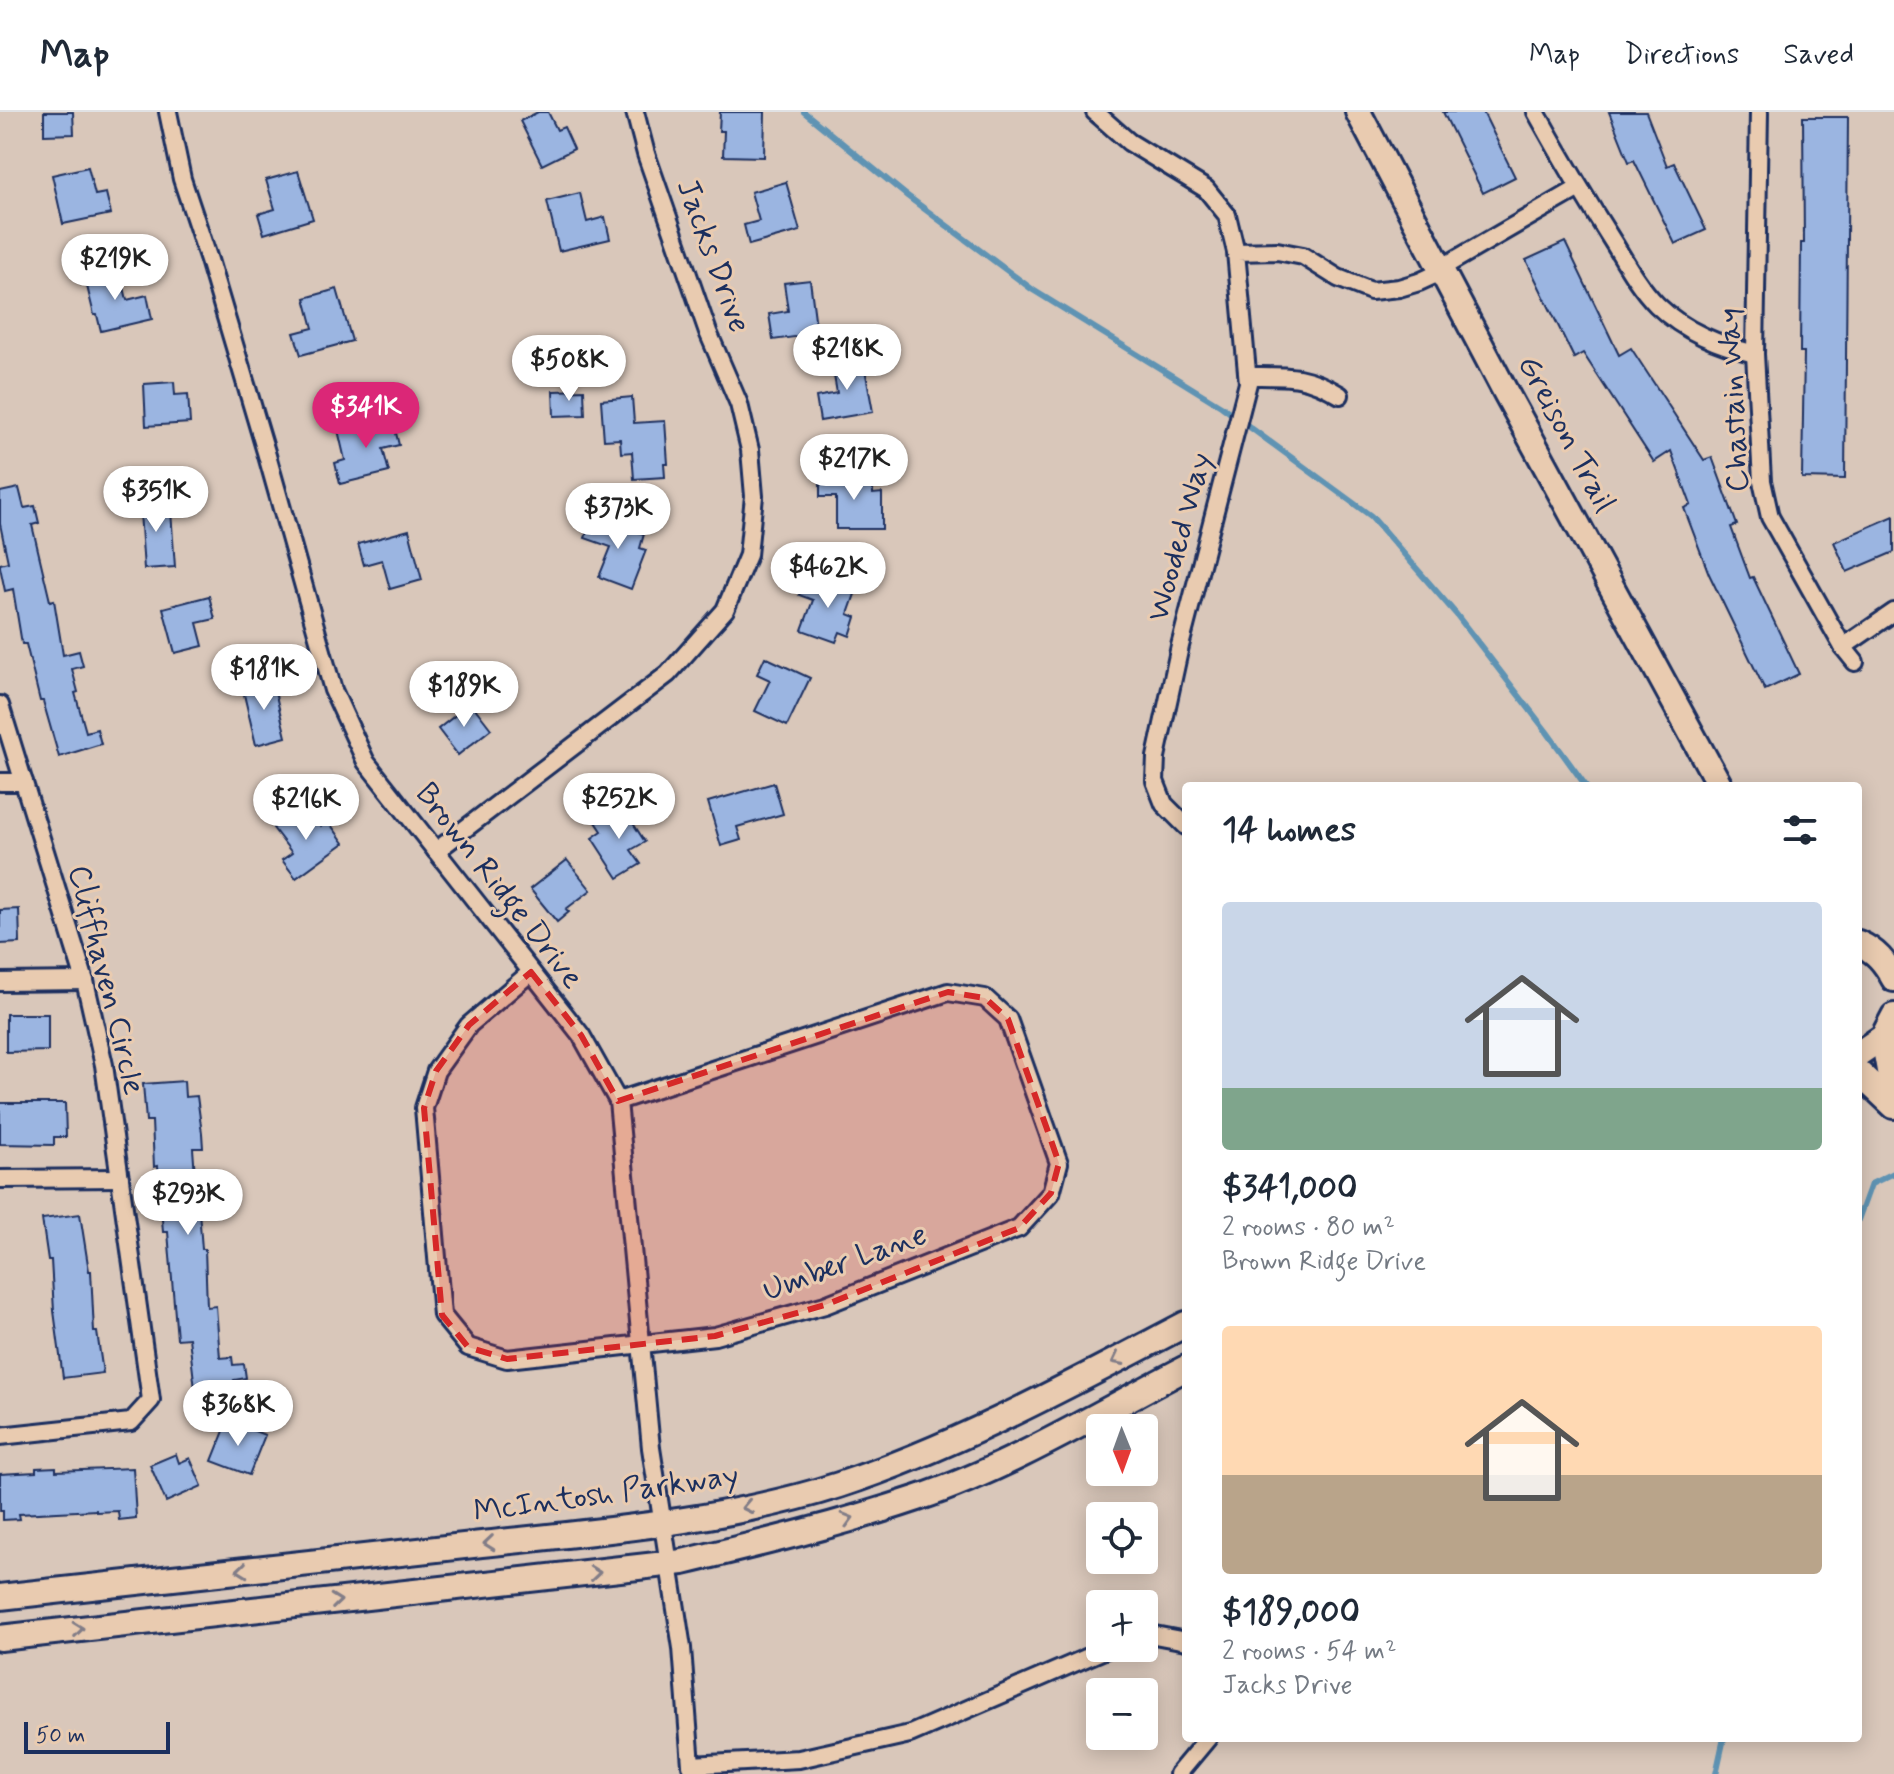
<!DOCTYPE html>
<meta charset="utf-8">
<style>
body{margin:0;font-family:Mynerve,sans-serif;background:#f2f2f3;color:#1f2937;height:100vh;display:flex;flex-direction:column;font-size:30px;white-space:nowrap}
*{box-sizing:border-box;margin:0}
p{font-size:26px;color:#747a83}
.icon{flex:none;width:44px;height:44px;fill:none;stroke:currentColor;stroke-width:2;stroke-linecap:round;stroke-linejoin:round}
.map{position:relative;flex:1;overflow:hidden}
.panel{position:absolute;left:1182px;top:670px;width:680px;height:960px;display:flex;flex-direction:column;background:#fff;border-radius:8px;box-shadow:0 4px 20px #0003}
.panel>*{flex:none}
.needle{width:52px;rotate:179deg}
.buttons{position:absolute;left:1086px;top:1302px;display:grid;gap:16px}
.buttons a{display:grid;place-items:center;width:72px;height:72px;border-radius:8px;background:#fff;box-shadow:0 4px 20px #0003;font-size:40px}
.scale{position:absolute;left:24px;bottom:20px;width:146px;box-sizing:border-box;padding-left:8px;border:4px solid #1b2f5e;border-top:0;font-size:22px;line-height:28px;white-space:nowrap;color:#1b2f5e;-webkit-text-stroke:6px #e9cbb0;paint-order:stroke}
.price{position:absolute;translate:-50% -68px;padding:0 18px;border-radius:28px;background:#fff;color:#222;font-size:26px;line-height:52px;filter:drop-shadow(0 2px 4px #0008)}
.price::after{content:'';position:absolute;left:50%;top:48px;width:24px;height:18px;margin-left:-12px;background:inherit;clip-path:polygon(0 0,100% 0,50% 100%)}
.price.selected{background:#db2777;color:#fff}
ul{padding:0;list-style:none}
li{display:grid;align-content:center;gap:16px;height:424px;padding:0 40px}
li span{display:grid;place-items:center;height:248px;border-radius:8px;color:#555}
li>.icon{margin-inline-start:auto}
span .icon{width:144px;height:144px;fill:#fffc;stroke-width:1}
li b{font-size:34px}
h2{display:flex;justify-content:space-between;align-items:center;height:96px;padding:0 40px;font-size:34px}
header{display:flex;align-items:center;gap:48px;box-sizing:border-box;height:112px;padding:0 40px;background:#fff;border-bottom:2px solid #e0e1e3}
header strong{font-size:38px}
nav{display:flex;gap:44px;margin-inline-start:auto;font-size:28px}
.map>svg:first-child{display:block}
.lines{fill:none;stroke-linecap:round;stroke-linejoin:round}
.stream{stroke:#5e93b3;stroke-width:6}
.building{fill:#9bb5e1;stroke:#1b2f5e;stroke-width:2}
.street-casing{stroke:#1b2f5e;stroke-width:22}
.secondary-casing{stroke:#1b2f5e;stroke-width:30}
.street{stroke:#e9cbb0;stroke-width:16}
.secondary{stroke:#e9cbb0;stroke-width:24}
.oneway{stroke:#827d87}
.marked{fill:#d62828;fill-opacity:0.2;stroke:#d62828;stroke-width:6;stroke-dasharray:16 10;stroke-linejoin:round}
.labels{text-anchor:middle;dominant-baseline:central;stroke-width:6;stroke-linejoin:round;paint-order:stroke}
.street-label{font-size:32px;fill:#1b2f5e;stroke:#e9cbb0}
</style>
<header>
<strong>Map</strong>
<nav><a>Map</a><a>Directions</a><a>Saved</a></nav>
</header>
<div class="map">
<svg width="1894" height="1662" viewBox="0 0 1894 1662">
<rect width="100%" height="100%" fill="#d9c7ba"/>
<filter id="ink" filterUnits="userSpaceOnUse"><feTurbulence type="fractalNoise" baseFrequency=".0125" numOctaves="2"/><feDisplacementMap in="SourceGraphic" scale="16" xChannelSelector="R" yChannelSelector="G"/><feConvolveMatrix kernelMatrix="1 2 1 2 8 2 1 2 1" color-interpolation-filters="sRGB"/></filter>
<g filter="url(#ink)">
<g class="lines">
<g class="stream">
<path d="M804 0 906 83 1033 178 1221 294 1371 404 1456 502 1547 620 1586 674"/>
<path d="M1858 1108 1871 1072 1894 1061"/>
<path d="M1716 1662 1724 1626"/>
</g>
</g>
<g class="building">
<path d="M44 0H73L74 22 44 23Z"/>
<path d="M538 0H548L557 18 564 15 574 37 542 53 520 9Z"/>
<path d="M720 0H765L764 45 723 44 724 19H719Z"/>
<path d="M1443 0H1483L1515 65 1483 81Z"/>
<path d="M1609 0H1646L1667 54 1674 51 1706 118 1675 132 1634 48 1629 50Z"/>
<path d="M1803 5H1848L1845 367 1802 366 1804 240H1800L1801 131H1804Z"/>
<path d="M88 55 95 83 106 81 111 102 63 112 52 63Z"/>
<path d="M298 59 313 107 264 122 258 102 275 97 266 68Z"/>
<path d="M786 70 800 119 749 133 744 113 759 109 751 80Z"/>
<path d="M580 81 587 110 605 105 610 127 559 139 547 89Z"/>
<path d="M1565 130 1619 243 1631 236 1704 348 1712 345 1737 413 1731 415 1750 466 1753 465 1799 562 1765 578 1709 462 1684 396 1691 393 1671 339 1654 350 1583 241 1574 246 1526 148Z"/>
<path d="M120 158 127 188 147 183 152 207 101 219 97 203H94L85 166Z"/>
<path d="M810 168 817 222 773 228 769 202 788 199 784 171Z"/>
<path d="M337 177 352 229 301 243 294 221 313 216 305 186Z"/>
<path d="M863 246 873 300 820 309 816 285 837 281 832 252Z"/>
<path d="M174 270 175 283 188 282 190 311 146 314 144 272Z"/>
<path d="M584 278 585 303 554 304 553 279Z"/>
<path d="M632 285 634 311 665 309 668 352H664L665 365 634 367 632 340 621 341 620 327 604 328 601 288Z"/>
<path d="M392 305 399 333 383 337 389 360 340 372 335 351 345 348 338 318Z"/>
<path d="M873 365V382L882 381V417H836V385H820V366Z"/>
<path d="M19 376 24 396 35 394 39 411 32 413 50 489 54 488 63 543 79 539 83 554 72 557 78 580 75 581 86 620 97 617 101 632 59 645 43 589H40L26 532H22L13 477 5 479 0 455V452L8 450 0 412V380Z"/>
<path d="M162 385 163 400 171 399 175 455 144 457 139 386Z"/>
<path d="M594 403 644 422 640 436 646 438 631 477 599 465 611 435 585 426Z"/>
<path d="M1894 404V440L1847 460 1834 430Z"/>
<path d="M409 418 422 468 390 477 382 448 364 453 358 432Z"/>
<path d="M805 464 855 482 848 502 856 505 850 524 840 520 836 530 802 518 813 488 799 483Z"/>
<path d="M209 484 215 507 197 511 203 534 175 541 163 496Z"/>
<path d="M765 545 810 566 787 614 755 599 770 568 757 562Z"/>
<path d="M272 567 286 625 256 633 242 574Z"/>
<path d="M471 591 491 617 458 643 438 617Z"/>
<path d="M774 671 783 702 737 715 741 728 721 734 708 690Z"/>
<path d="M622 694 645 730 631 738 641 752 618 766 592 726 602 719 596 710Z"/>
<path d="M298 698 306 710 313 705 321 714 328 709 344 731 296 766 282 748 292 741 273 716Z"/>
<path d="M567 748 591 778 566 797 569 800 557 810 530 777Z"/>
<path d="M19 797 20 831 0 832V798Z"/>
<path d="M6 902H48V939L6 940Z"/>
<path d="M184 969 185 985 197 984 202 1021 203 1036H193L196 1078H207L209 1098 199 1099 202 1137H205L207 1195 216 1194 220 1246 232 1245 233 1253 244 1252 246 1266 234 1268 237 1289 197 1294 189 1226 177 1227 168 1120H163L158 1054 154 1055 152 1009H146L143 972Z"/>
<path d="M0 991H65L66 1025H54V1033L0 1032Z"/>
<path d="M80 1102 89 1159H91L94 1220H97L103 1261 63 1266 54 1199 51 1148H48L42 1107Z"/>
<path d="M228 1309 265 1323 249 1363 212 1349Z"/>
<path d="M176 1342 179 1351 190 1346 202 1374 166 1390 150 1353Z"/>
<path d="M56 1355V1359L133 1356 136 1406 119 1408 118 1399 96 1400V1398L19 1402 20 1407 3 1408V1399H0V1362L36 1360V1356Z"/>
</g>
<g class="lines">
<g class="street-casing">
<g id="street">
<path d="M168 0 182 67 209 148 266 340 333 578 366 650 581 923 618 989 651 1336 682 1536 691 1653 799 1647 910 1622 1109 1536"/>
<path d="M1095 0 1129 30 1206 77 1227 103 1236 140"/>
<path d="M1536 0C1561 45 1587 89 1615 133 1627 153 1640 176 1657 193 1685 220 1719 233 1755 242"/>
<path d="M1759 0 1755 242 1762 369 1770 405 1843 535 1855 550"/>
<path d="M1248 264C1288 264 1305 262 1340 283"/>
<path d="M1843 535 1894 500"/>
<path d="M0 593 85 869 104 953 151 1288 131 1310 0 1324"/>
<path d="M0 670H24"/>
<path d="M1186 714 1164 692 1155 669 1156 645 1180 534 1248 271 1236 140 1277 139 1303 144 1338 166 1371 179 1399 176 1419 170 1432 164 1441 156 1579 76"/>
<path d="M436 739 668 562 725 498 748 443 754 384 750 338 739 292 708 220 646 42 635 0"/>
<path d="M531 860 469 913 436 959 424 996 442 1203 468 1235 507 1247 715 1224 825 1193 1019 1116 1051 1081 1059 1051 1008 907 985 886 948 880 618 989"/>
<path d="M0 870 85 869"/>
<path d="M0 1067 120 1066"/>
<path d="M1144 1521 1186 1529"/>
<path d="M1178 1662 1208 1626"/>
</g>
</g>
<g class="secondary-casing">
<g id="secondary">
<path d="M1358 0 1506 281 1720 674"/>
<path d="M1858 831C1876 839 1885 850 1894 867"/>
<path d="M1883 925 1894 987"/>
<path d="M1858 942 1883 925 1894 904"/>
<path d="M1858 960 1894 994"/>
<path d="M0 1485C158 1468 315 1450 473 1433 592 1420 724 1410 839 1373 958 1334 1075 1270 1186 1212"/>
<path d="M0 1526 683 1450C762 1431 841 1412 918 1386 1011 1355 1099 1301 1186 1256"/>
</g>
</g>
<use href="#street" class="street"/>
<use href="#secondary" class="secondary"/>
</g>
<defs><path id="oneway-chevron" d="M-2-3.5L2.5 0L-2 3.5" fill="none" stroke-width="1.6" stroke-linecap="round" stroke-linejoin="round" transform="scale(2)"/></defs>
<g class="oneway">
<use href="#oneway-chevron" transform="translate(1117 1248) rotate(153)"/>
<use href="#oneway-chevron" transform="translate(747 1395) rotate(168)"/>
<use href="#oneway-chevron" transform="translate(848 1407) rotate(-16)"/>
<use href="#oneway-chevron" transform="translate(489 1431) rotate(174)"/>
<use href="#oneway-chevron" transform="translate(242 1458) rotate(174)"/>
<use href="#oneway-chevron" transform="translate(595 1461) rotate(-6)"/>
<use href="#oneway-chevron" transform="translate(336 1489) rotate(-6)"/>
<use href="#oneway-chevron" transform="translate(78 1517) rotate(-6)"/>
</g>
</g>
<path class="marked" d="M531 860 581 923 618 989 948 880 985 886 1008 907 1059 1051 1051 1081 1019 1116 825 1193 715 1224 507 1247 468 1235 442 1203 424 996 436 959 469 913Z"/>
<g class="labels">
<g class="street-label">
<text transform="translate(713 144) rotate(70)">Jacks Drive</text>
<text transform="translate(1734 288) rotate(-93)">Chastain Way</text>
<text transform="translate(1566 322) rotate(62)">Greison Trail</text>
<text transform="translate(1180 425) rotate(-75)">Wooded Way</text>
<text transform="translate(499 774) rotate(52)">Brown Ridge Drive</text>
<text transform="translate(106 868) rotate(76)">Cliffhaven Circle</text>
<text transform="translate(845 1151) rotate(-20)">Umber Lane</text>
<text transform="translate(606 1382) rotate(-8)">McIntosh Parkway</text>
</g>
</g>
</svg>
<div class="buttons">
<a><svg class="needle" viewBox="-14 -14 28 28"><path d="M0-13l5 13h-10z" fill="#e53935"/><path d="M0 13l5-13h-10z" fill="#747a83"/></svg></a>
<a><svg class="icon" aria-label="locate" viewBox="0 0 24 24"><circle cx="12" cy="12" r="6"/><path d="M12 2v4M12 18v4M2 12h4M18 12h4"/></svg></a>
<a>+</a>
<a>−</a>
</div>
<div class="scale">50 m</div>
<b class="price" style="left:115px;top:190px">$219K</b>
<b class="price" style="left:847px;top:280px">$218K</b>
<b class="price" style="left:569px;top:291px">$508K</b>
<b class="price selected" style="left:366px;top:338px">$341K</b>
<b class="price" style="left:854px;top:390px">$217K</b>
<b class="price" style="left:156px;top:422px">$351K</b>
<b class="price" style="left:618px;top:439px">$373K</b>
<b class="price" style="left:828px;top:498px">$462K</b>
<b class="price" style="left:264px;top:600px">$181K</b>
<b class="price" style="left:464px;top:617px">$189K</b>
<b class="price" style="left:619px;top:729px">$252K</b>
<b class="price" style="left:306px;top:730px">$216K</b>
<b class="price" style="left:188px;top:1125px">$293K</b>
<b class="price" style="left:238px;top:1336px">$368K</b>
<section class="panel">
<h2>14 homes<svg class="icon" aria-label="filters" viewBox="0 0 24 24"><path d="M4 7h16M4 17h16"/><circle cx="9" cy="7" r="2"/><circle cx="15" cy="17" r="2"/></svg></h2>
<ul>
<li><span style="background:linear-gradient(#c9d6e8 75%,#7fa58c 0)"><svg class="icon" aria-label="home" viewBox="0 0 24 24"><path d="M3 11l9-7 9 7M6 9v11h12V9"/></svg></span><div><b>$341,000</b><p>2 rooms · 80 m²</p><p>Brown Ridge Drive</p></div></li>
<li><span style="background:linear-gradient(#ffd9b3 60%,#b9a48a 0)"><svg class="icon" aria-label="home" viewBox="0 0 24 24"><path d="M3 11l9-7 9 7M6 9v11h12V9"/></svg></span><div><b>$189,000</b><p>2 rooms · 54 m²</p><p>Jacks Drive</p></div></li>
</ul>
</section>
</div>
